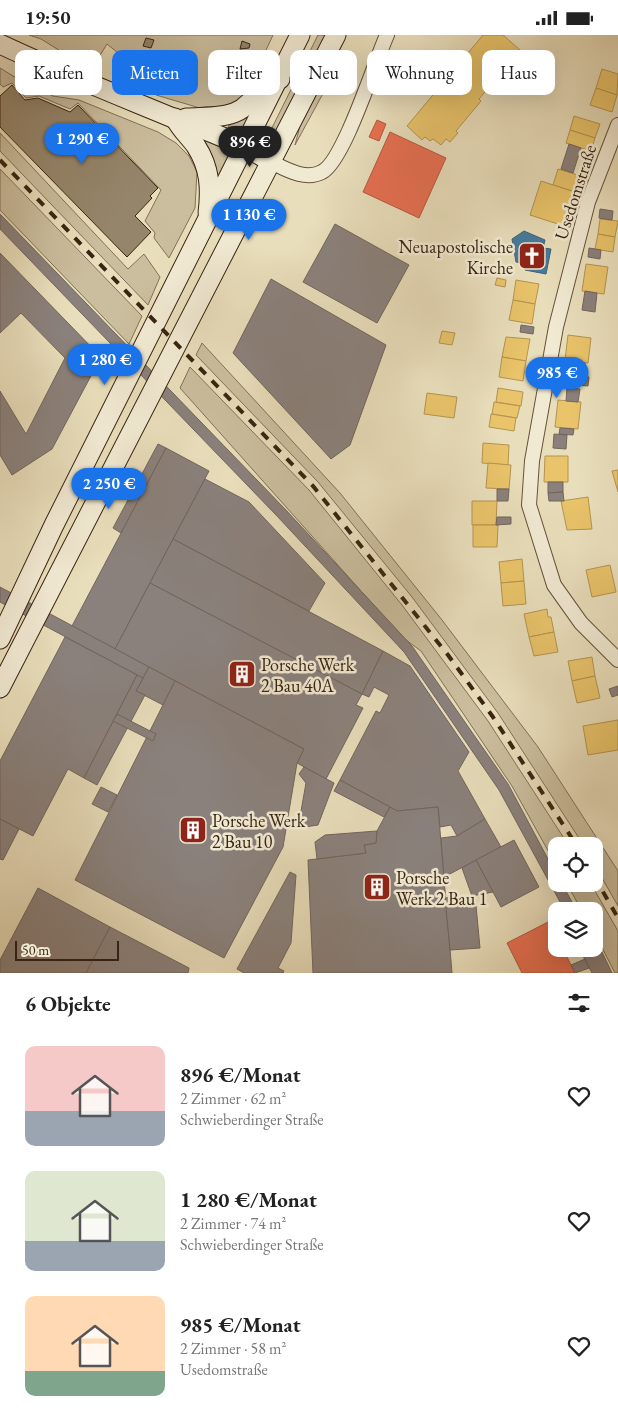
<!DOCTYPE html>
<html lang="de">
<meta charset="utf-8">
<style>
body{margin:0;font-family:"EB Garamond",serif;background:#f2f2f2;color:#222;height:100vh;display:flex;flex-direction:column;font-size:19px;white-space:nowrap}
*{box-sizing:border-box;margin:0}
p{font-size:16px;color:#767676}
.icon{flex:none;width:28px;height:28px;fill:none;stroke:currentColor;stroke-width:2;stroke-linecap:round;stroke-linejoin:round}
.map{position:relative;height:938px;overflow:hidden}
.side{display:flex;flex-direction:column;background:#fff;flex:1}
.side>*{flex:none}
.banner{position:absolute;left:15px;top:15px;width:589px;height:45px;display:flex;gap:10px}
.controls{position:absolute;left:548px;top:802px;display:grid;gap:10px}
.controls a{display:grid;place-items:center;width:55px;height:55px;border-radius:10px;background:#fff;box-shadow:0 5px 20px #0002;font-size:25px}
.scale{position:absolute;left:15px;bottom:12px;width:104px;box-sizing:border-box;padding-left:5px;border:2px solid #392412;border-top:0;font-size:14px;line-height:18px;white-space:nowrap;color:#392412;-webkit-text-stroke:4px #f1ead3;paint-order:stroke}
.price{position:absolute;translate:-50% -42px;padding:0 11px;border-radius:18px;background:#1a73e8;color:#fff;font-size:16px;line-height:32px;filter:drop-shadow(0 1px 2px #0008)}
.price::after{content:'';position:absolute;left:50%;top:30px;width:15px;height:11px;margin-left:-8px;background:inherit;clip-path:polygon(0 0,100% 0,50% 100%)}
.price.active{background:#222;color:#fff}
ul{padding:0;list-style:none}
li{display:flex;align-items:center;gap:15px;height:125px;padding:0 25px}
li span{display:grid;place-items:center;flex:none;width:140px;height:100px;border-radius:10px;color:#555}
li>.icon{margin-inline-start:auto}
span .icon{width:60px;height:60px;fill:#fffc;stroke-width:1}
li b{font-size:21px}
h2{display:flex;justify-content:space-between;align-items:center;height:60px;padding:0 25px;font-size:21px}
.chip{padding:0 18px;border-radius:10px;background:#fff;box-shadow:0 5px 20px #0002;font-size:18px;line-height:45px}
.chip.active{background:#1a73e8;color:#fff}
.status{display:flex;justify-content:space-between;align-items:center;height:35px;padding:0 25px;background:#fff;direction:ltr}
.status svg{height:14px;fill:currentColor}
.map>svg:first-child{display:block}
.green{fill:#cbbe9e;stroke:#827158}
.homes{fill:#e9c46a;stroke:#b49450}
.shops{fill:#e76f51;stroke:#b3583e}
.public{fill:#457b9d;stroke:#416173}
.industry{fill:#8a817c;stroke:#72655c}
.building{fill:#95856a;stroke:#392412}
.lines{fill:none;stroke-linecap:round;stroke-linejoin:round}
.street-casing{stroke:#65523c;stroke-width:16}
.secondary-casing{stroke:#392412;stroke-width:21}
.street{stroke:#f1ead3;stroke-width:14}
.secondary{stroke:#f1ead3;stroke-width:19}
.rail{stroke:#392412;stroke-width:4;stroke-dasharray:9 9;stroke-linecap:butt}
.labels{text-anchor:middle;dominant-baseline:central;stroke-width:5;stroke-linejoin:round;paint-order:stroke}
.street-label{font-size:18px;fill:#392412;stroke:#f1ead3}
.poi-label{font-size:18px;fill:#392412;stroke:#f1ead3;text-anchor:start}
</style>
<div class="status"><b>19:50</b><svg viewBox="0 0 49 12"><path d="M0 12V9h3v3zM5 12V6h3v6zM10 12V3h3v9zM15 12V0h3v12zM26 1h20v11H26zM47 4h2v5h-2z"/></svg></div>
<div class="map">
<svg width="618" height="938" viewBox="0 0 618 938">
<rect width="100%" height="100%" fill="#e9debb"/>
<filter id="stains"><feTurbulence type="fractalNoise" baseFrequency=".004" numOctaves="4"/><feColorMatrix values="0 0 0 0 .2 0 0 0 0 .09 0 0 0 0 .02 0 0 0 .5 -.17"/></filter>
<radialGradient id="worn" r=".72"><stop offset=".6" stop-color="#630" stop-opacity="0"/><stop offset="1" stop-color="#630" stop-opacity=".3"/></radialGradient>
<g class="green">
<path d="M29 0H273L243 65 210 76 156 60 155 48 107 9 91 35 41 4Z"/>
<path d="M318 0H326L274 103 268 101Z"/>
<path d="M333 26 339 29 295 110 300 91Z"/>
<path d="M0 33 18 44 53 61 79 65 158 97 176 108 189 121 197 137 195 173 169 223 154 203 155 198 145 186 161 155 78 68 70 74 39 61 26 63 12 48 3 52 0 49Z"/>
<path d="M248 80 251 83C244 94 242 99 228 96L229 90Z"/>
<path d="M0 98 128 234 144 219 160 242 148 270 0 116Z"/>
<path d="M197 100 227 113 228 124 218 146Z"/>
<path d="M0 134 142 281 129 309 0 175Z"/>
<path d="M202 308 340 458 442 585 538 712 618 836V871L594 829V811H584L498 678 412 562 318 447 196 320Z"/>
<path d="M190 332 309 455 402 570 488 686 569 811H556V830L512 751 421 616 402 602 180 353Z"/>
<path d="M567 849H591L618 896V938H615L594 897V876H582Z"/>
</g>
<g class="homes">
<path d="M483 0H503L520 15 479 64 481 66 456 96 458 98 450 107 446 104 441 110 433 104 430 106 425 102 422 105 407 91Z"/>
<path d="M602 34 618 39 617 60 596 53Z"/>
<path d="M596 53 617 60 612 77 590 70Z"/>
<path d="M574 81 600 89 595 103 570 95Z"/>
<path d="M570 95 595 103 591 116 566 108Z"/>
<path d="M558 134 581 141 576 157 553 150Z"/>
<path d="M541 146 575 157 564 191 530 180Z"/>
<path d="M600 184 618 186 615 202 598 199Z"/>
<path d="M598 199 615 202 613 217 595 214Z"/>
<path d="M586 229 608 232 604 259 582 256Z"/>
<path d="M497 243 506 245 505 252 495 250Z"/>
<path d="M516 245 539 249 535 269 513 265Z"/>
<path d="M513 265 535 269 532 289 509 285Z"/>
<path d="M442 296 455 298 452 310 439 308Z"/>
<path d="M568 300 591 303 588 328 565 325Z"/>
<path d="M506 302 530 304 526 326 502 322Z"/>
<path d="M502 322 526 326 523 346 499 342Z"/>
<path d="M498 353 523 357 521 371 496 367Z"/>
<path d="M427 358 457 362 454 383 424 379Z"/>
<path d="M558 365 581 367 578 394 555 392Z"/>
<path d="M494 367 520 371 517 383 492 379Z"/>
<path d="M491 379 516 383 514 396 489 392Z"/>
<path d="M483 408 509 410 508 430 482 428Z"/>
<path d="M545 421H568V447H544Z"/>
<path d="M488 428 511 430 509 454 486 453Z"/>
<path d="M618 435V457L612 436Z"/>
<path d="M588 462 592 494 567 495 561 466Z"/>
<path d="M472 466H497L496 490H472Z"/>
<path d="M473 490H498L497 512H473Z"/>
<path d="M522 524 524 546 501 548 499 527Z"/>
<path d="M610 530 616 557 592 562 586 535Z"/>
<path d="M524 546 526 569 503 571 501 548Z"/>
<path d="M547 574 548 582H551L554 597 529 602 524 579Z"/>
<path d="M554 597 558 617 534 621 529 602Z"/>
<path d="M592 622 595 641 572 646 568 626Z"/>
<path d="M595 641 600 663 577 668 572 646Z"/>
<path d="M618 685V715L588 720 583 691Z"/>
</g>
<g class="shops">
<path d="M377 85 386 89 379 106 369 102Z"/>
<path d="M390 97 446 123 419 183 363 157Z"/>
<path d="M550 886 556 899V914H563L575 938H522L507 908Z"/>
</g>
<path class="public" d="M524 196 545 205 543 213 551 214 546 239 525 235 526 229 516 227 512 204Z"/>
<g class="industry">
<path d="M569 109 581 113 573 138 561 134Z"/>
<path d="M600 174 613 176 612 185 599 183Z"/>
<path d="M0 179 285 474 412 611 508 749 556 839V849H562L577 876H565L499 755 404 617 277 481 0 194Z"/>
<path d="M335 189 409 230 377 288 303 247Z"/>
<path d="M589 213 601 215 600 224 588 222Z"/>
<path d="M0 218 101 322 52 414 12 440 0 420V356L26 399 65 323 21 278 0 298Z"/>
<path d="M271 244 386 310 350 410 331 424 233 318Z"/>
<path d="M585 256 597 258 595 277 582 275Z"/>
<path d="M521 290 534 292 533 299 520 297Z"/>
<path d="M572 326 585 328 584 341 589 342 588 351 570 349Z"/>
<path d="M567 353 580 354 578 367 566 366Z"/>
<path d="M560 393 574 394 573 400 559 399Z"/>
<path d="M554 399 567 400 566 414 553 413Z"/>
<path d="M158 409 166 413 121 498 113 493Z"/>
<path d="M166 413 209 436 115 614 72 591Z"/>
<path d="M205 444 249 467 325 548 309 576 173 504Z"/>
<path d="M548 447H563V457L548 458Z"/>
<path d="M497 454H509L508 466H497Z"/>
<path d="M563 457 564 466H549L548 458Z"/>
<path d="M497 482H511V489L496 490Z"/>
<path d="M173 504 383 616 362 659 150 548Z"/>
<path d="M150 548 362 659 356 670 363 673 326 744 297 728 304 714 115 614Z"/>
<path d="M0 552 149 632 143 643 0 567Z"/>
<path d="M65 602 137 640 84 743 68 734 33 801 0 784V726Z"/>
<path d="M383 616 410 631 469 717 458 736 485 784 457 801 451 790 440 792 438 772 397 776 340 745 376 676 380 678 389 660 374 652 369 662 362 659Z"/>
<path d="M149 632 175 646 163 670 136 656Z"/>
<path d="M137 640 143 643 136 656 145 660 97 750 84 743Z"/>
<path d="M175 646 304 714 297 728 283 812 224 923 75 845Z"/>
<path d="M618 651V660L612 662 609 654Z"/>
<path d="M117 679 156 699 153 706 113 686Z"/>
<path d="M304 732 334 748 318 790 298 793 306 748 299 739Z"/>
<path d="M340 745 390 772 384 782 334 756Z"/>
<path d="M101 752 117 760 108 777 92 769Z"/>
<path d="M390 772 397 776 438 772 452 938H313L308 825 366 818 364 810 376 808 377 796Z"/>
<path d="M0 784 19 794 3 825 0 824Z"/>
<path d="M485 784 501 812 444 842 441 803 457 801Z"/>
<path d="M377 796 376 808 364 810 366 818 317 824 315 807 325 800Z"/>
<path d="M514 805 539 852 501 872 476 825Z"/>
<path d="M476 825 493 857 472 861 462 833Z"/>
<path d="M290 837 296 840 291 908 278 933 284 936 283 938H244L237 934Z"/>
<path d="M38 853 110 892 86 938H0V925Z"/>
<path d="M475 860 480 913 450 915 445 863Z"/>
<path d="M110 892 189 933 188 938H86Z"/>
<path d="M594 908 597 914 588 919 585 914H594Z"/>
<path d="M600 913 612 938H592L583 921Z"/>
<path d="M585 924 589 933 575 938 571 930Z"/>
</g>
<g class="building">
<path d="M146 3 154 5 151 13 143 11Z"/>
<path d="M242 6 250 9 249 13 240 14Z"/>
<path d="M217 20 232 26 229 32 214 27Z"/>
<path d="M211 30 224 33 222 43 209 40Z"/>
<path d="M12 50 25 65 38 63 70 77 78 70 158 153 150 161 152 163 135 181 151 197 127 222 0 92V61Z"/>
</g>
<g class="lines">
<g class="street-casing">
<g id="street">
<path d="M618 90 588 167 556 292 532 426 529 470 554 550 581 588 618 625"/>
<path d="M271 127C286 134 305 146 322 137 344 126 375 26 387 0"/>
</g>
</g>
<g class="secondary-casing">
<g id="secondary">
<path d="M0 9C57 36 115 59 173 83 208 96 240 107 271 127"/>
<path d="M175 83C181 95 189 101 196 111 210 133 211 153 208 178"/>
<path d="M186 83C222 81 242 86 262 50L280 44"/>
<path d="M0 604 54 490 300 0"/>
<path d="M0 653 336 0"/>
</g>
</g>
<use href="#street" class="street"/>
<use href="#secondary" class="secondary"/>
<g class="rail">
<path d="M0 125 313 451 448 620 493 682 577 811"/>
<path d="M594 841 618 883"/>
</g>
</g>
<defs>
<g id="church-square" transform="scale(1.4375)"><rect x="-9" y="-9" width="18" height="18" rx="4" fill="#8f2418" stroke="#f1ead3"/><path d="M-1.2-6h2.4v3.5h3.3v2.4h-3.3V6h-2.4V-.1h-3.3v-2.4h3.3Z" fill="#fff"/></g>
<g id="building-square" transform="scale(1.4375)"><rect x="-9" y="-9" width="18" height="18" rx="4" fill="#8f2418" stroke="#f1ead3"/><path d="M-4-6H4V6H1V3H-1V6H-4ZM-2.5-4.3h1.7v1.8h-1.7ZM.8-4.3h1.7v1.8H.8ZM-2.5-1h1.7V.8h-1.7ZM.8-1h1.7V.8H.8Z" fill="#fff"/></g>
</defs>
<g fill-rule="evenodd">
<use href="#church-square" x="532" y="221"/>
<use href="#building-square" x="242" y="639"/>
<use href="#building-square" x="193" y="795"/>
<use href="#building-square" x="377" y="852"/>
</g>
<g class="labels">
<g class="street-label">
<text transform="translate(575 157) rotate(-72)">Usedomstraße</text>
</g>
<g class="poi-label">
<text x="513" y="211" text-anchor="end">Neuapostolische<tspan x="513" dy="21">Kirche</tspan></text>
<text x="261" y="629">Porsche Werk<tspan x="261" dy="21">2 Bau 40A</tspan></text>
<text x="212" y="785">Porsche Werk<tspan x="212" dy="21">2 Bau 10</tspan></text>
<text x="396" y="842">Porsche<tspan x="396" dy="21">Werk 2 Bau 1</tspan></text>
</g>
</g>
<rect width="100%" height="100%" filter="url(#stains)"/>
<rect width="100%" height="100%" fill="url(#worn)"/>
</svg>
<div class="controls">
<a><svg class="icon" aria-label="locate" viewBox="0 0 24 24"><circle cx="12" cy="12" r="6"/><path d="M12 2v4M12 18v4M2 12h4M18 12h4"/></svg></a>
<a><svg class="icon" aria-label="layers" viewBox="0 0 24 24"><path d="M12 4l9 5-9 5-9-5zM3 14l9 5 9-5"/></svg></a>
</div>
<div class="scale">50 m</div>
<b class="price" style="left:82px;top:130px">1 290 €</b>
<b class="price active" style="left:250px;top:133px">896 €</b>
<b class="price" style="left:249px;top:206px">1 130 €</b>
<b class="price" style="left:105px;top:351px">1 280 €</b>
<b class="price" style="left:557px;top:364px">985 €</b>
<b class="price" style="left:109px;top:475px">2 250 €</b>
<div class="banner">
<a class="chip">Kaufen</a>
<a class="chip active">Mieten</a>
<a class="chip">Filter</a>
<a class="chip">Neu</a>
<a class="chip">Wohnung</a>
<a class="chip">Haus</a>
</div>
</div>
<section class="side">
<h2>6 Objekte<svg class="icon" aria-label="filters" viewBox="0 0 24 24"><path d="M4 7h16M4 17h16"/><circle cx="9" cy="7" r="2"/><circle cx="15" cy="17" r="2"/></svg></h2>
<ul>
<li><span style="background:linear-gradient(#f6c9c9 65%,#9aa5b1 0)"><svg class="icon" aria-label="home" viewBox="0 0 24 24"><path d="M3 11l9-7 9 7M6 9v11h12V9"/></svg></span><div><b>896 €/Monat</b><p>2 Zimmer · 62 m²</p><p>Schwieberdinger Straße</p></div><svg class="icon" aria-label="heart" viewBox="0 0 24 24"><path d="M12 20l-8-8c-3-5 5-10 8-4 3-6 11-1 8 4z"/></svg></li>
<li><span style="background:linear-gradient(#dfe7d0 70%,#9aa5b1 0)"><svg class="icon" aria-label="home" viewBox="0 0 24 24"><path d="M3 11l9-7 9 7M6 9v11h12V9"/></svg></span><div><b>1 280 €/Monat</b><p>2 Zimmer · 74 m²</p><p>Schwieberdinger Straße</p></div><svg class="icon" aria-label="heart" viewBox="0 0 24 24"><path d="M12 20l-8-8c-3-5 5-10 8-4 3-6 11-1 8 4z"/></svg></li>
<li><span style="background:linear-gradient(#ffd9b3 75%,#7fa58c 0)"><svg class="icon" aria-label="home" viewBox="0 0 24 24"><path d="M3 11l9-7 9 7M6 9v11h12V9"/></svg></span><div><b>985 €/Monat</b><p>2 Zimmer · 58 m²</p><p>Usedomstraße</p></div><svg class="icon" aria-label="heart" viewBox="0 0 24 24"><path d="M12 20l-8-8c-3-5 5-10 8-4 3-6 11-1 8 4z"/></svg></li>
</ul>
</section>
